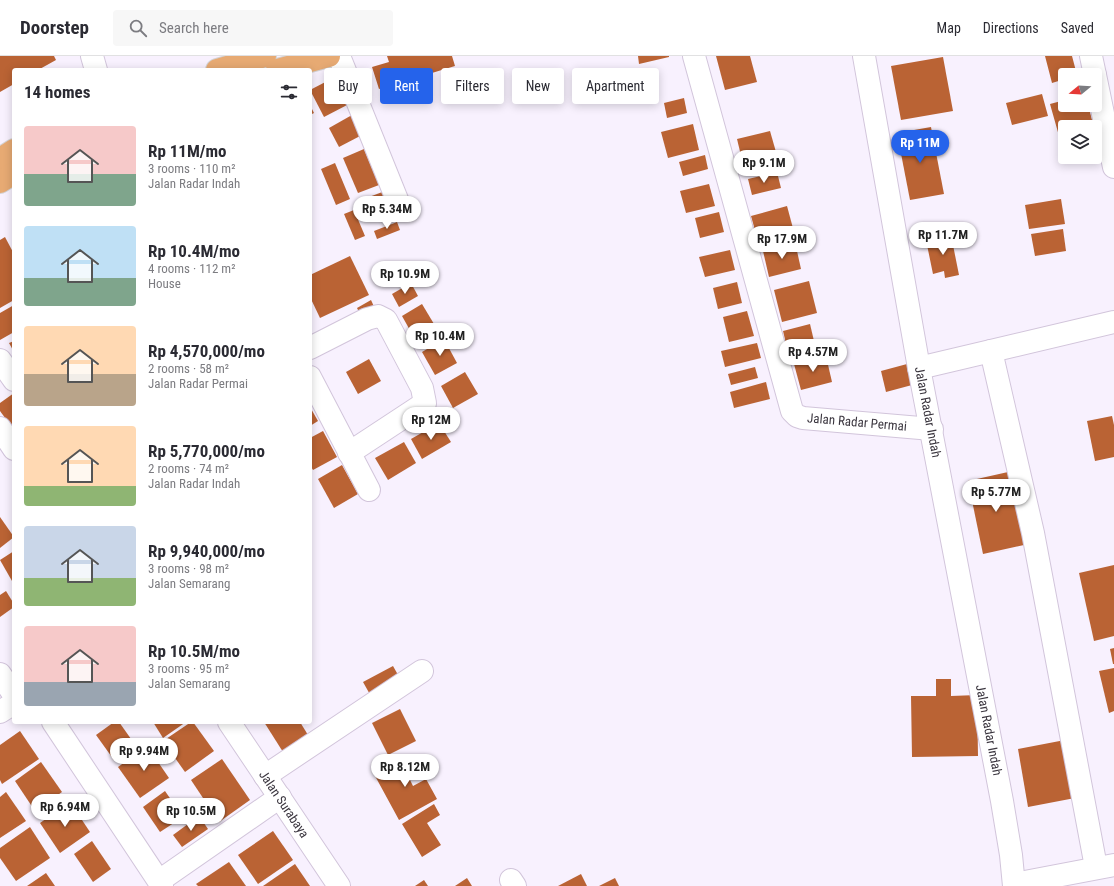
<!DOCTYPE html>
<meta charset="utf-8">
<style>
body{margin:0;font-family:"Roboto Condensed",sans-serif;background:#f7f7f7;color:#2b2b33;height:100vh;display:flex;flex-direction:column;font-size:15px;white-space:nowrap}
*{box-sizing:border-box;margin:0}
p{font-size:13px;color:#7c7c81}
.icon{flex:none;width:22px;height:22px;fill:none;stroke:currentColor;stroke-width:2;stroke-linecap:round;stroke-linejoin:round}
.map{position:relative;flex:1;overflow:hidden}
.panel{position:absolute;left:12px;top:12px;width:300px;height:656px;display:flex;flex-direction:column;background:#fff;border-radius:4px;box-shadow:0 2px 10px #0003}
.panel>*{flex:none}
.guide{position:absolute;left:324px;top:12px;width:380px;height:36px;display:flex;gap:8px}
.needle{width:26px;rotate:252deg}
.tools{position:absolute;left:1058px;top:12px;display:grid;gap:8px}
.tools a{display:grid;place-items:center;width:44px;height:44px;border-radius:4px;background:#fff;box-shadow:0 2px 10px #0003;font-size:20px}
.price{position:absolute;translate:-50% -34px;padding:0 9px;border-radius:14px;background:#fff;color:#222;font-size:13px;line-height:26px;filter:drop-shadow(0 1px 2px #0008)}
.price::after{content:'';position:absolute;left:50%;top:24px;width:12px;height:9px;margin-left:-6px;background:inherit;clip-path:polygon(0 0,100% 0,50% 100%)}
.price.active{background:#2563eb;color:#fff}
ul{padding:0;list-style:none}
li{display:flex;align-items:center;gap:12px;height:100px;padding:0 12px}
li span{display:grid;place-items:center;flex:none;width:112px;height:80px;border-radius:4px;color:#555}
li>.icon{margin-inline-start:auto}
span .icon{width:48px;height:48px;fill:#fffc;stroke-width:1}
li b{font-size:17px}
h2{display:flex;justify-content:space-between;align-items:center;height:48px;padding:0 12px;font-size:17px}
.tag{padding:0 14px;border-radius:4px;background:#fff;box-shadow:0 2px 10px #0003;font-size:14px;line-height:36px}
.tag.active{background:#2563eb;color:#fff}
header{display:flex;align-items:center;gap:24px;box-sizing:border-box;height:56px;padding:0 20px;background:#fff;border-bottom:1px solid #e1e1e2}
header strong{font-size:19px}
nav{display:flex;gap:22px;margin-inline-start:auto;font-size:14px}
.search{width:280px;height:36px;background:#f7f7f7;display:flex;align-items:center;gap:10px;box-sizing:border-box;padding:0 14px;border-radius:4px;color:#7c7c81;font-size:15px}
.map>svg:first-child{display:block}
.building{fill:#ba6334}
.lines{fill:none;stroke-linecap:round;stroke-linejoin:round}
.minor-casing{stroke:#d2c5db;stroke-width:24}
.major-casing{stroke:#d4d3d5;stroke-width:24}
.minor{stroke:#fff;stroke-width:22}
.major{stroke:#e7aa73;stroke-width:22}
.labels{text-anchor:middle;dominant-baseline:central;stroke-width:4;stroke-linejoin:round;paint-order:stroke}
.street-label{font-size:13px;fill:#3b363f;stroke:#fff}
</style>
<header>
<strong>Doorstep</strong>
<div class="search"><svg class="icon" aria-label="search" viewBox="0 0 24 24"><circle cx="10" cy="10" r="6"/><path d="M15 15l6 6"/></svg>Search here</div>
<nav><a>Map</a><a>Directions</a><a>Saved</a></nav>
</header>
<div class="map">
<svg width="1114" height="830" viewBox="0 0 1114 830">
<rect width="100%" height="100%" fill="#f8f1fe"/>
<g class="building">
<path d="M0 0H54L56 4 38 14H14V28L0 36Z"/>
<path d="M387 0H452L455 10 379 33 372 11 389 6Z"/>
<path d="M638 0H669V1L639 8Z"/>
<path d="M716 0H750L757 26 725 34Z"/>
<path d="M1045 0H1072L1077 19H1065V23L1052 27Z"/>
<path d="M943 1 953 55 901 64 891 10Z"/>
<path d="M335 21 349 48 324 61 310 34Z"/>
<path d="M1042 38 1048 60 1012 69 1006 47Z"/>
<path d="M684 42 687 57 667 62 664 47Z"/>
<path d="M1065 44V49H1088L1094 71H1065V93L1063 94 1050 48Z"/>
<path d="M310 49 314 57 310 59Z"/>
<path d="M352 59 362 79 339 91 329 72Z"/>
<path d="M693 68 699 94 668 102 661 76Z"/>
<path d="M931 71 944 138 910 144 897 77Z"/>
<path d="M770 75 778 103 744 112 737 83Z"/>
<path d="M364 93 379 129 358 137 343 102Z"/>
<path d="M705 99 708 113 683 120 679 106Z"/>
<path d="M335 107 350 143 336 149 321 113Z"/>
<path d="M777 116 781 132 752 139 748 123Z"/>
<path d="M709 128 715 150 686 157 680 135Z"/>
<path d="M385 135 393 154 370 164 361 144Z"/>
<path d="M1061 143 1065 168 1029 173 1025 149Z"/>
<path d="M787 150 794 176 758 185 751 160Z"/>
<path d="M354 154 365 180 355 184 344 158Z"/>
<path d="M719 156 724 176 700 182 695 162Z"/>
<path d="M397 166 400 174 377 183 374 175Z"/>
<path d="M1063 173 1066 195 1035 200 1031 178Z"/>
<path d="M951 179 959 219 945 222 944 215 933 218 926 184Z"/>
<path d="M5 181 14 198V244L0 252V184Z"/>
<path d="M795 186 801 213 769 221 763 195Z"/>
<path d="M730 194 735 214 705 221 699 201Z"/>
<path d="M350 200 369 239 320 262 310 241V219Z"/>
<path d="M809 225 817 257 782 266 774 234Z"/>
<path d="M737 226 742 247 718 253 713 232Z"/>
<path d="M411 227 418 240 399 251 392 238Z"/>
<path d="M371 244 376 255 362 262 357 252Z"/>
<path d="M422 248 437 273 416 285 402 260Z"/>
<path d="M14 249V276L0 284V257Z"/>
<path d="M747 255 754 280 729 286 723 261Z"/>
<path d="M810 268 814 285 787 292 783 275Z"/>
<path d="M444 283 457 307 435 319 422 296Z"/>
<path d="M14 285V296L9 287Z"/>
<path d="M757 287 761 302 725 311 721 295Z"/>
<path d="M826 300 832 326 801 334 794 308Z"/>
<path d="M369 303 381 325 358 338 346 316Z"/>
<path d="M907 308 912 329 886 336 881 315Z"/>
<path d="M755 311 758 322 731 329 728 318Z"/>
<path d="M465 316 478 338 453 352 441 330Z"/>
<path d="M766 326 770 343 734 352 730 336Z"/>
<path d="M14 337V368L11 370 0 355V347Z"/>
<path d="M310 351 318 365 310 370Z"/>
<path d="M1112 360 1114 369V401L1095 405 1087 365Z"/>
<path d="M439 367 451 386 422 403 411 383Z"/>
<path d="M323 375 337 401 313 414 310 409V382Z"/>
<path d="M404 386 416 407 388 424 375 402Z"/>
<path d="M342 409 358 438 334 452 318 423Z"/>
<path d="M1008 416 1024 489 983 498 968 425Z"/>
<path d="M0 461 14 481 0 492Z"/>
<path d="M14 495V523L12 525 0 504Z"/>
<path d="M1114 509V580L1094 585 1079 517Z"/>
<path d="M6 535 14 548V551L0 561V539Z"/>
<path d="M1114 592V608H1113L1110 593Z"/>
<path d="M393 610 402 626 372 642 363 626Z"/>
<path d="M1114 612V655L1109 657 1099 615Z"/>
<path d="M936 623H951V640L977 639 978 700 912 701 911 640H936Z"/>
<path d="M400 653 416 685 388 699 372 667Z"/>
<path d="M114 666H119L136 690 114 704 96 679Z"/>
<path d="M153 666H186L163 682Z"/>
<path d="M191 666H193L214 695 185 716 163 685Z"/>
<path d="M264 666H300L308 679 283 696Z"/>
<path d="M20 675 39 703 2 728 0 724V689Z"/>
<path d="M1065 684 1075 742 1028 751 1018 693Z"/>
<path d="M147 690 169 722 140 742 118 711Z"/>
<path d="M222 703 250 744 219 766 191 724Z"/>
<path d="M418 703 424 714 409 722 413 730 426 723 437 743 399 764 374 718 398 704 402 711Z"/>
<path d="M41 706 62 736 35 755 15 725Z"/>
<path d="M165 735 183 761 160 776 143 751Z"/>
<path d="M6 736 26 765 0 782V741Z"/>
<path d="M70 746 90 776 60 797 40 767Z"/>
<path d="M434 748 440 759 427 767 441 789 422 801 402 768Z"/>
<path d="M199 760 208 773 182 791 173 779Z"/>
<path d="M30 771 50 802 16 825 0 802V792Z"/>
<path d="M273 775 293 804 258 828 238 799Z"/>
<path d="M92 785 111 813 93 826 74 798Z"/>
<path d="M229 806 246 830H198L196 828Z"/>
<path d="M295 808 310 830H263Z"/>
<path d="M46 817 55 830H27Z"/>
<path d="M581 818 587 830H558Z"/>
<path d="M467 822 472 830H455Z"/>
<path d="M615 822 619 830H599Z"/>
<path d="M424 824 428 830H415Z"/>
</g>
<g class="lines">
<g class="minor-casing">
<g id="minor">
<path d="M92 0 96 14"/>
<path d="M339 0 398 146"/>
<path d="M694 0 792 355 797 360 803 362 932 373"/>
<path d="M864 0 919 312 1002 745 1011 799 1014 830"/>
<path d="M1091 0 1095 19"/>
<path d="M1095 19 1114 111"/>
<path d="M310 292 367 263 378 260 386 264 422 332 425 347 349 397"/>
<path d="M991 295 1033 477 1096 811"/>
<path d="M0 304 14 324"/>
<path d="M919 312 1114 266"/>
<path d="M310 321 369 434"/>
<path d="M0 372 14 393"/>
<path d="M0 618 14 639"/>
<path d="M0 656 14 647"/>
<path d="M53 666 162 830"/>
<path d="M229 666 339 830"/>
<path d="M265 720 422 615"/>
<path d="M511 824 515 830"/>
<path d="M159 825 280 741"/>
<path d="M1014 828 1114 809"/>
</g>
</g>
<g class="major-casing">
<g id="major">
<path d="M217 14 265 0"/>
<path d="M277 14 329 0"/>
<path d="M0 103 14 94"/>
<path d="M0 126 14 117"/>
</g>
</g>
<use href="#minor" class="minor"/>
<use href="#major" class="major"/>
</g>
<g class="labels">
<g class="street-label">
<text transform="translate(928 356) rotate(79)">Jalan Radar Indah</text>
<text transform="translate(857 366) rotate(5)">Jalan Radar Permai</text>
<text transform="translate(989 674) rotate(79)">Jalan Radar Indah</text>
<text transform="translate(284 748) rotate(56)">Jalan Surabaya</text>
</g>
</g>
</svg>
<div class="tools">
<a><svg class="needle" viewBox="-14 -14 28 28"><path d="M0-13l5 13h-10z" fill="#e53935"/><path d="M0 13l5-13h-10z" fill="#7c7c81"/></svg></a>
<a><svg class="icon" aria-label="layers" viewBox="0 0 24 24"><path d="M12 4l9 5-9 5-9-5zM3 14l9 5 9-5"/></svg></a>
</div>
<b class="price active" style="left:920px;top:108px">Rp 11M</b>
<b class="price" style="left:764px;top:128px">Rp 9.1M</b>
<b class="price" style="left:387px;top:174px">Rp 5.34M</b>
<b class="price" style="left:943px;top:200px">Rp 11.7M</b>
<b class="price" style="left:782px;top:204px">Rp 17.9M</b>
<b class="price" style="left:405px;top:239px">Rp 10.9M</b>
<b class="price" style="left:440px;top:301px">Rp 10.4M</b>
<b class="price" style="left:813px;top:317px">Rp 4.57M</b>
<b class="price" style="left:431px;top:385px">Rp 12M</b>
<b class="price" style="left:996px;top:457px">Rp 5.77M</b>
<b class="price" style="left:144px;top:716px">Rp 9.94M</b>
<b class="price" style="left:405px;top:732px">Rp 8.12M</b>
<b class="price" style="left:65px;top:772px">Rp 6.94M</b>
<b class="price" style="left:191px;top:776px">Rp 10.5M</b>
<div class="guide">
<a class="tag">Buy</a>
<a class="tag active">Rent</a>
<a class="tag">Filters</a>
<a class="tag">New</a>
<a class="tag">Apartment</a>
</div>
<section class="panel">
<h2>14 homes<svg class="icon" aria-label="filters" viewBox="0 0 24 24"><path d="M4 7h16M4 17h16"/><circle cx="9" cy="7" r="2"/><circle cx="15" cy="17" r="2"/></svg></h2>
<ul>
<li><span style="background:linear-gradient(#f6c9c9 60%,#7fa58c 0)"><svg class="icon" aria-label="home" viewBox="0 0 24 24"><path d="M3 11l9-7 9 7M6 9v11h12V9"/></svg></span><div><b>Rp 11M/mo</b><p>3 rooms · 110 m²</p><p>Jalan Radar Indah</p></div></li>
<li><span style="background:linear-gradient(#bfe0f5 65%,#7fa58c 0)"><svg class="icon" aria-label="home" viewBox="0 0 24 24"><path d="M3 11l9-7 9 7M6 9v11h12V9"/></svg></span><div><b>Rp 10.4M/mo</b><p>4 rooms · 112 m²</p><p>House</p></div></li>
<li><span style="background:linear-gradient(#ffd9b3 60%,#b9a48a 0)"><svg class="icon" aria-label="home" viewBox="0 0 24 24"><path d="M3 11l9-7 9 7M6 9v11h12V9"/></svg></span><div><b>Rp 4,570,000/mo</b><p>2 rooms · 58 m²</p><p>Jalan Radar Permai</p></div></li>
<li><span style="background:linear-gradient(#ffd9b3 75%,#8fb573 0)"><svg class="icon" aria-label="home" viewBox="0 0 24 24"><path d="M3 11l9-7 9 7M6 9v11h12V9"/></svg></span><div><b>Rp 5,770,000/mo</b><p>2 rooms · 74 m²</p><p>Jalan Radar Indah</p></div></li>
<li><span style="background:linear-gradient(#c9d6e8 65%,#8fb573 0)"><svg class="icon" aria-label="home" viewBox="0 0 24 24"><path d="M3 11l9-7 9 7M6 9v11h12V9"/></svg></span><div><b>Rp 9,940,000/mo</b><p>3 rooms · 98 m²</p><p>Jalan Semarang</p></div></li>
<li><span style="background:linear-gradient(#f6c9c9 70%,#9aa5b1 0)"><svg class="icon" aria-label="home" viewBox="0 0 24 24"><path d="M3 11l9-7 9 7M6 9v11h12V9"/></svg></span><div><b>Rp 10.5M/mo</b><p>3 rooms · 95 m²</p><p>Jalan Semarang</p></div></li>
</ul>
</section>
</div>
